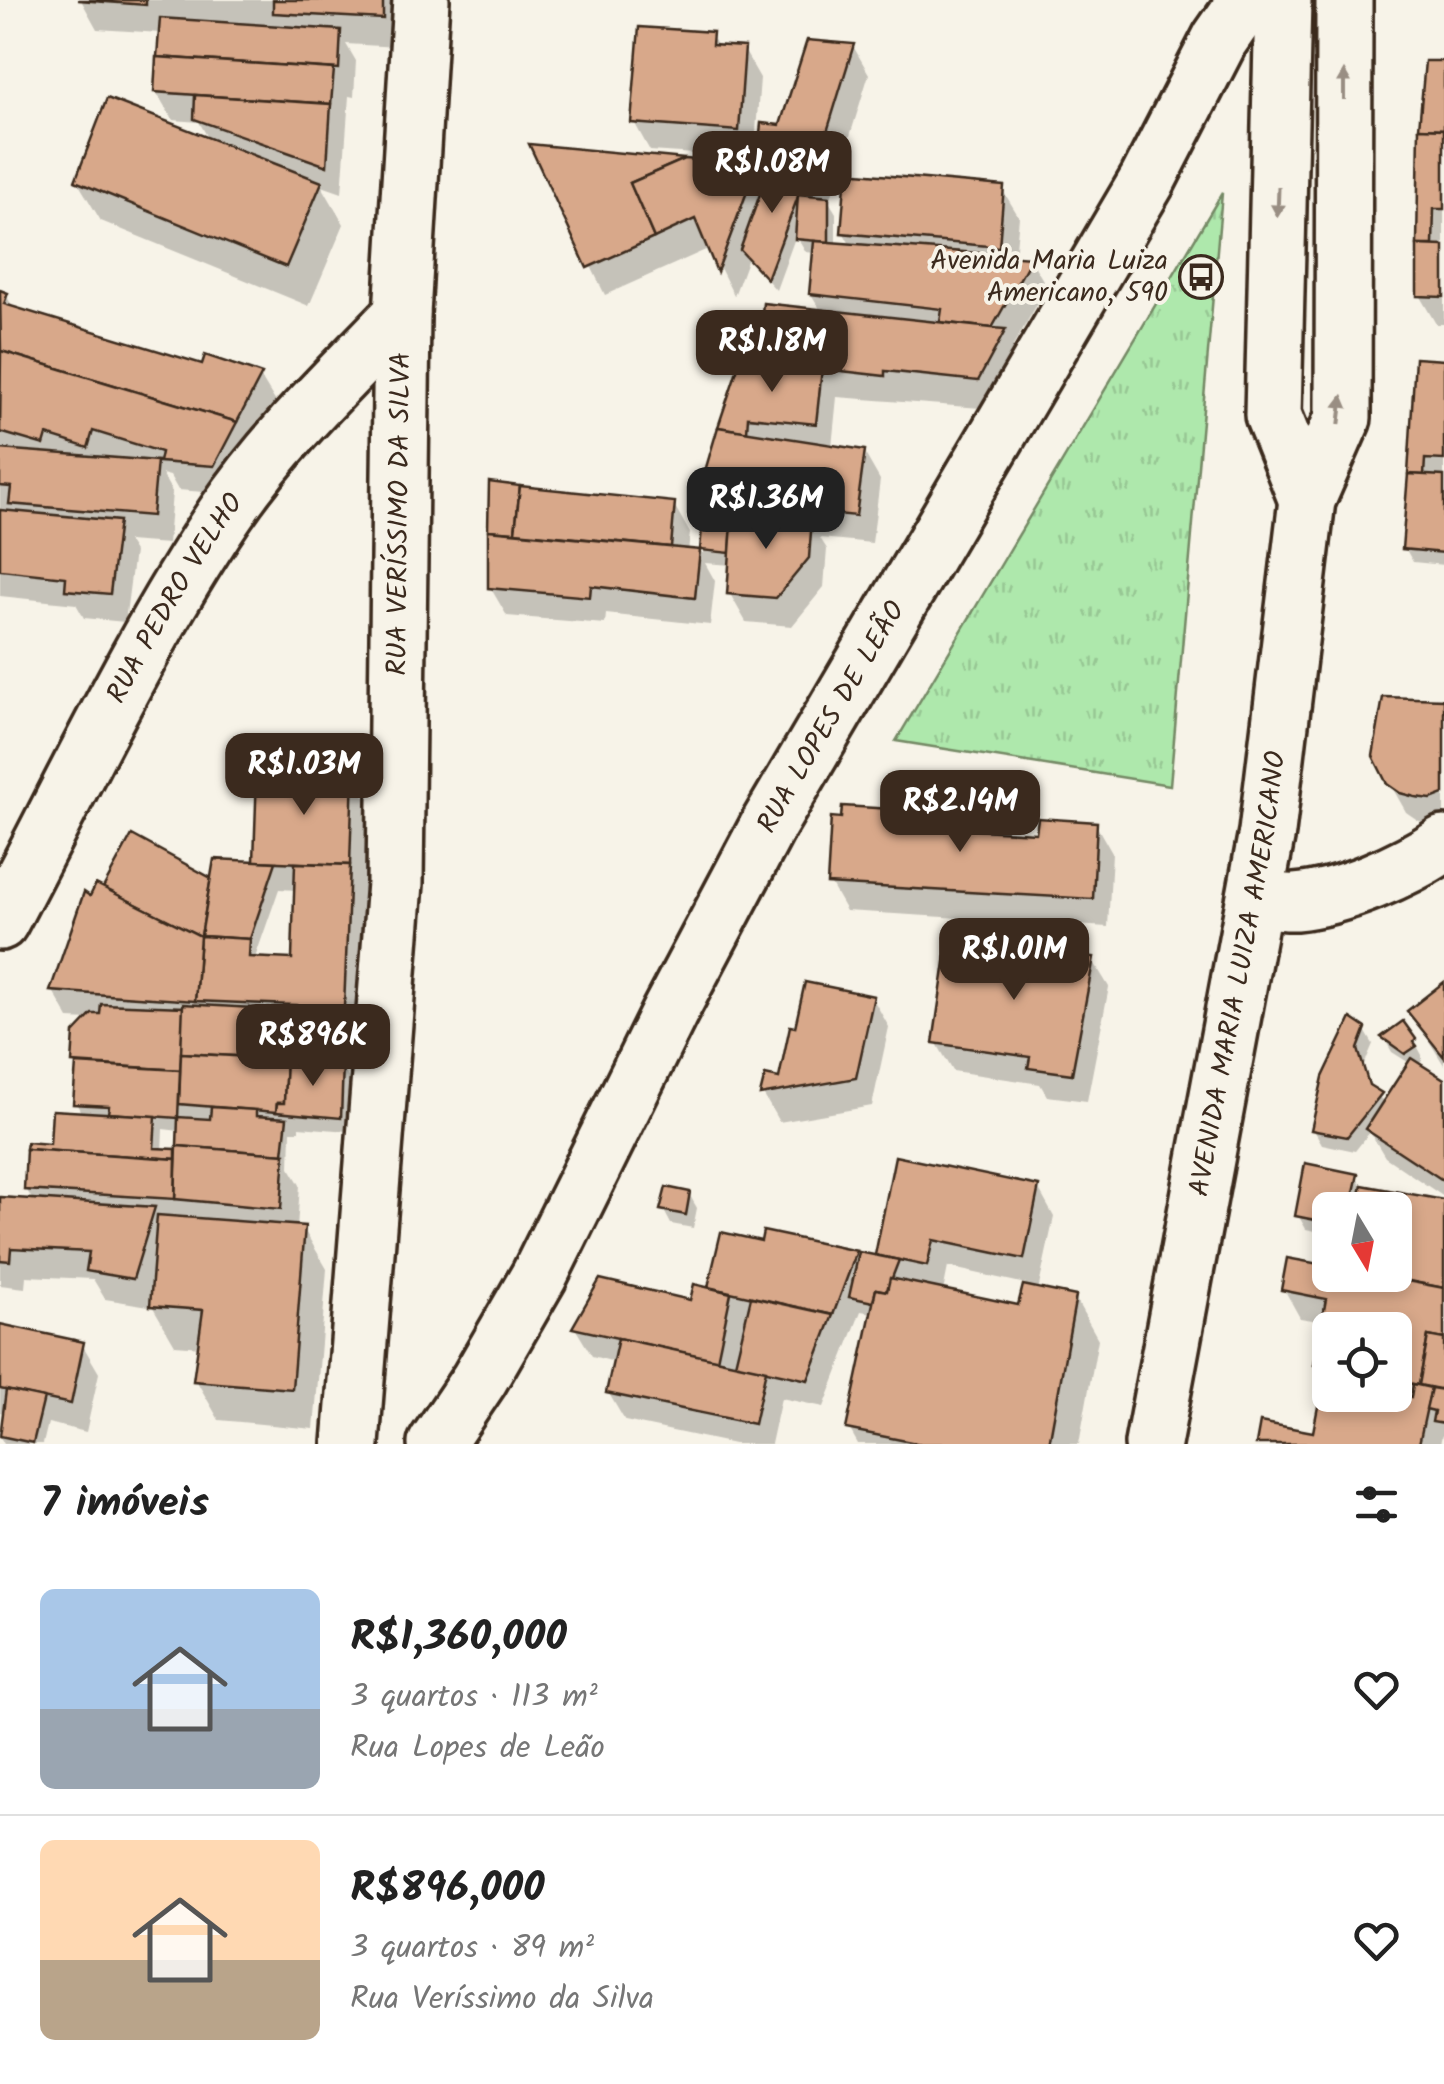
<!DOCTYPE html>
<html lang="pt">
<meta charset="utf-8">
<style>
body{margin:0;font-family:Kalam,sans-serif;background:#f6f6f6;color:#222;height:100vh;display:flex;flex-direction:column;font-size:38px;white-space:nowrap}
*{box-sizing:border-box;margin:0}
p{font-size:32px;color:#767676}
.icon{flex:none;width:55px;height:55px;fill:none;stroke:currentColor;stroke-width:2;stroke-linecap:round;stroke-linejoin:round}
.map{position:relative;height:1444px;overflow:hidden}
.panel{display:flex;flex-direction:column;background:#fff;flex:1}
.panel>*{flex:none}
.needle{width:65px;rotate:170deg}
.buttons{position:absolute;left:1312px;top:1192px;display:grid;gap:20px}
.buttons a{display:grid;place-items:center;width:100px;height:100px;border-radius:15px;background:#fff;box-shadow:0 5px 15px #0003;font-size:50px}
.price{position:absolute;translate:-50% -85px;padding:0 22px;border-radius:20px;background:#3b2a1e;color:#fff;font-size:32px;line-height:65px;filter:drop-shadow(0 2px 5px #0008)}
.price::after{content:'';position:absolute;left:50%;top:60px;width:30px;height:22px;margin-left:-15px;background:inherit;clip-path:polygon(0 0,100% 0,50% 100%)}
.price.active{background:#222;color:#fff}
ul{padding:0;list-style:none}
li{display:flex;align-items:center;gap:30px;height:250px;padding:0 40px}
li+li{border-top:2px solid #e0e0e0}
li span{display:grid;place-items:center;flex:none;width:280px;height:200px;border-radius:15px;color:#555}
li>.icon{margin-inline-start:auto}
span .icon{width:120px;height:120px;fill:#fffc;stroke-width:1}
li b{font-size:42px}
h2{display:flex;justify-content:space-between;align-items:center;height:120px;padding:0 40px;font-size:42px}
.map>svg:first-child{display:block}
.grass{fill:url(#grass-tufts);stroke:#748965;stroke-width:2.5}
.shadow{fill:#0003;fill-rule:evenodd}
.building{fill:#d8a88a;stroke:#3b2a1e;stroke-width:2.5}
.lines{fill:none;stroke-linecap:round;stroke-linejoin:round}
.street-casing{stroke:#3b2a1e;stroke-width:62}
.secondary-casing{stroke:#3b2a1e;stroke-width:62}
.street{stroke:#f7f3e8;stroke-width:55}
.secondary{stroke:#f7f3e8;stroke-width:55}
.oneway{fill:#998e83}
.labels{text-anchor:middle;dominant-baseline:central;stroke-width:8;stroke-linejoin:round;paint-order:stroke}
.poi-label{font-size:28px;fill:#3b2a1e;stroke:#f7f3e8;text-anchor:end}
.street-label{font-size:28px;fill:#3b2a1e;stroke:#f7f3e8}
</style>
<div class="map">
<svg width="1444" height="1444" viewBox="0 0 1444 1444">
<defs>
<pattern id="grass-tufts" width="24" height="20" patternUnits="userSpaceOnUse" patternTransform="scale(2.5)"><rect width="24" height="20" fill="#aee8ac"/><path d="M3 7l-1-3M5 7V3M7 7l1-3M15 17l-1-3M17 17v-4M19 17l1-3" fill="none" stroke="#97c794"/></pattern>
</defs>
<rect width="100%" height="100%" fill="#f7f3e8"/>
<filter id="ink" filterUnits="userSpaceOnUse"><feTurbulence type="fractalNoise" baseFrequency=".01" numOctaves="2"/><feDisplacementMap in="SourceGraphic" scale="20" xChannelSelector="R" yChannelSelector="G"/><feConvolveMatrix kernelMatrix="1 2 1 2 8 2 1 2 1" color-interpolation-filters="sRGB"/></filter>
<g filter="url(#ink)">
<path class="grass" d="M1222 193 1170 785 896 741Z"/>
<g class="shadow">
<path d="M398 0V47L346 44 356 61 354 97 349 96 342 193 322 186 344 224 309 306 101 221 77 181 210 141 199 122 173 120 156 92 161 33 97 29 81 0Z"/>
<path d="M711 35 719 48 744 50 760 78 754 158 650 151 634 122Z"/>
<path d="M853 46 869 74 831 198H827L836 213V245L851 246 843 232 1002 189 1019 217 1015 258 1031 260 1047 287 1013 346 1021 359 994 409 837 397 832 447 864 452 880 480 872 543 820 538 827 549 824 587 792 626 746 622 730 594 732 565 705 563 715 581 710 625 606 614 605 624 507 616 490 587 491 485 674 505 690 533 688 552 703 553 705 519 697 504 767 366 760 354 822 312 811 294 815 253 806 252 796 235 776 290 748 258 734 296 710 248 605 295 533 147 759 168 763 125 782 128Z"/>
<path d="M1444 63V324H1436L1419 295 1420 133Z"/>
<path d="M0 293 6 295 14 309 203 367 260 376 277 404 230 494 178 490 170 476 162 474 172 492 168 544 127 541 134 552 125 622 84 618 76 604 0 596Z"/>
<path d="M1444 363V565L1413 562 1405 548Z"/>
<path d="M1444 701V825L1419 821 1406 812 1389 782Z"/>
<path d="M352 775 368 803 360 1035 300 1032 306 1041 304 1063 341 1065 349 1079 348 1131 299 1127V1131H291L290 1168 300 1185 297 1228H303L327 1269 314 1429 219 1420 196 1380 202 1347 175 1345 150 1302 149 1306 105 1299 93 1279 26 1276 25 1288 0 1285V1200L34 1202 26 1189 52 1147 82 1114 76 1103 78 1068 75 1062 90 1020 69 1019 53 991 91 899 104 891 213 882 256 863ZM279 889 297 890 294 961 259 960 256 955ZM163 1129 180 1131 179 1158 175 1151H162Z"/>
<path d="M941 815 951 831 1039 836 1096 825 1112 853 1108 927 846 911 830 883Z"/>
<path d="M1092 959 1109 987 1087 1101 1047 1096 1040 1084 953 1071 936 1042Z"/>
<path d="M1444 985V1065L1411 1012Z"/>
<path d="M873 999 889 1027 872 1106 779 1122 763 1094Z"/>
<path d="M1364 1029 1373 1044 1364 1065 1372 1090 1385 1103 1411 1064 1392 1052 1384 1038 1414 1040 1422 1055V1061L1417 1065 1444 1083V1197L1385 1157 1370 1132 1355 1151 1322 1144 1314 1130Z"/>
<path d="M1356 1176 1362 1187 1444 1203V1438L1442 1435 1440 1444H1259L1315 1435 1326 1380 1317 1365 1325 1322 1300 1318 1284 1289 1330 1269V1275H1395V1210H1330V1234L1306 1229 1298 1215ZM1330 1330H1395V1395H1330Z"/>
<path d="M1038 1188 1054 1217 1038 1291 1075 1298 1098 1339 1079 1444H858L849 1428 873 1313 861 1311 824 1407 781 1398 771 1444H734L625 1421 608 1392 615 1362 592 1356 575 1328 691 1303 710 1290 723 1235 762 1244 856 1253 859 1259 880 1258 877 1254ZM948 1267 1026 1284 1020 1308 943 1292Z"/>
<path d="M689 1194 697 1208 693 1228 671 1224 663 1209Z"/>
<path d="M0 1327 82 1344 99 1373 86 1432 48 1423 43 1444H4L0 1437 3 1413 0 1412Z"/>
</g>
<g class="building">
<path d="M78 0H146V5Z"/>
<path d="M273 0H383V19L273 13Z"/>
<path d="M160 18 341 30 339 69 157 57Z"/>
<path d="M639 27 713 32 712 45 745 47 739 131 631 123Z"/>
<path d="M807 40 854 44 815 171 757 165 761 123 780 125Z"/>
<path d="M156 57 334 69 331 104 154 92Z"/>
<path d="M1425 61H1444V129L1419 128Z"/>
<path d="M195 95 331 104 327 166 194 119Z"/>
<path d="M107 98 322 182 286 267 75 181Z"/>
<path d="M1419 128 1444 129V209H1434L1433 245H1417Z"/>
<path d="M529 144 685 159 630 183 654 238 587 268Z"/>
<path d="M685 159 757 165 717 272 695 219 654 238 630 183Z"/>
<path d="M770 166 808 170 767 279 740 250Z"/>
<path d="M846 172 1004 186 999 247 841 233Z"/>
<path d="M798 194 829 197V242L795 239Z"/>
<path d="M814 241 829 242 1032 257 992 328 940 322 942 309 809 294Z"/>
<path d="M1417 245 1444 246V297L1417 296Z"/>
<path d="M0 290 8 293 4 304 202 364 205 355 262 374 237 422 1 351Z"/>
<path d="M763 303 992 328 1006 329 978 381 885 371V376L806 367 807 359 758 354Z"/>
<path d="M1 351 237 422 214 466 159 462 161 452 93 431 88 448 47 435 44 445 0 432Z"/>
<path d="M1415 358 1444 360V460L1425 459 1424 475 1408 474Z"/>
<path d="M740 361 822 369 816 424 748 417 747 432 718 427Z"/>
<path d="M718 427 865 450 856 516 747 505 746 510 695 505Z"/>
<path d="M0 449 157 461 152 516 9 504 11 487 0 486Z"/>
<path d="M1408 474 1444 476V553L1402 549Z"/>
<path d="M489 482 520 486 515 532 488 530Z"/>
<path d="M520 486 675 502 671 547 515 532Z"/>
<path d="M704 505 733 509 730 553 700 550Z"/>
<path d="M733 509 812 518 809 558 776 598 727 594Z"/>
<path d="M0 510 119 521 110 594 65 590 66 577 0 570Z"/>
<path d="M488 530 700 550 695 598 591 586 590 597 488 588Z"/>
<path d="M1383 697 1444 699V794L1431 799 1415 797 1400 793 1387 784 1373 756Z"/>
<path d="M353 772 350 865 254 861 257 773Z"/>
<path d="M842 806 943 812V828L1036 833 1038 818 1097 822 1093 899 827 884 831 817 841 818Z"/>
<path d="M132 835 211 878 201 936 103 888Z"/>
<path d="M214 859 276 862 250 939 201 936Z"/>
<path d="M295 863 350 865 344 1007 195 1001 200 936 250 939 249 957 292 959Z"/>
<path d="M96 884 200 936 195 1001 50 991 84 892 90 896Z"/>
<path d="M948 942 1094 957 1072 1074 1028 1068 1030 1057 933 1043Z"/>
<path d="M805 982 874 996 856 1078 760 1095 765 1075 779 1078 790 1026 795 1027Z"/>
<path d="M1444 982V1057L1407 1011Z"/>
<path d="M101 1004 184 1007 180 1070 72 1063 74 1033 92 1014H100Z"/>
<path d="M183 1004 291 1010 289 1059 181 1053Z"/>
<path d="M1351 1018 1366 1028 1358 1049 1369 1085 1382 1093 1347 1137 1311 1130 1323 1077Z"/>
<path d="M1403 1021 1416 1039 1414 1042 1417 1046 1405 1054 1381 1037Z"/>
<path d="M181 1053 286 1059 284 1103H277L276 1112 179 1104Z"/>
<path d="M1411 1058 1444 1079V1181L1365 1129Z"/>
<path d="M286 1059 343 1063 341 1118 276 1112 277 1103H284Z"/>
<path d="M76 1064 180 1070 178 1118 108 1113 109 1106 73 1104Z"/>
<path d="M211 1107 256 1110V1116L287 1118 283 1154 177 1146 178 1117 210 1119Z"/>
<path d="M52 1110 156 1116 154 1148 176 1149V1159L26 1149 27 1142 50 1144Z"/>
<path d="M177 1146 285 1154 281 1209 175 1199Z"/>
<path d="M26 1149 176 1159 175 1199 24 1190Z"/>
<path d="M895 1156 1039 1186 1024 1259 933 1240 927 1266 875 1255Z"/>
<path d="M1305 1163 1358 1174 1350 1210H1330V1223L1295 1216Z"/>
<path d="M1362 1185 1444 1200V1288L1404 1280 1406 1269 1395 1267V1210H1357Z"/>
<path d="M666 1187 690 1192 686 1215 660 1210Z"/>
<path d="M0 1197 155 1207 133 1279 86 1271 89 1252 11 1248 10 1261 0 1260Z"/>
<path d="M157 1215 305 1226 292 1389 193 1381 203 1310 150 1306Z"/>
<path d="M763 1231 857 1251 833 1315 708 1287 721 1232 761 1241Z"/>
<path d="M859 1252 899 1260 887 1291 876 1289 873 1302 849 1297Z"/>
<path d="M1287 1258 1330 1266V1275H1375L1444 1288V1339L1428 1336 1419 1385 1395 1381V1330H1330V1368L1314 1365 1326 1299 1281 1290Z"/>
<path d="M890 1278 1018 1305 1023 1285 1076 1296 1049 1444H921L846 1429 876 1289 887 1291Z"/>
<path d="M600 1279 690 1300 694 1284 731 1293 717 1360 572 1328Z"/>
<path d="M751 1297 833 1315 808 1380 735 1364Z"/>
<path d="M0 1324 84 1342 71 1404 0 1389Z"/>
<path d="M1428 1336 1444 1339V1390L1419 1385Z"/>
<path d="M618 1338 766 1370 754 1424 606 1393Z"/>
<path d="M1323 1381 1330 1382V1395L1395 1394 1411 1397 1413 1384 1431 1388 1419 1444H1256L1260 1422 1313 1432Z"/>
<path d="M1431 1388 1444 1390V1424L1432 1422 1434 1411 1426 1409Z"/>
<path d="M6 1390 44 1398 33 1443 0 1436Z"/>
</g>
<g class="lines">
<g class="street-casing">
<g id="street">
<path d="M1255 898C1267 899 1282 903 1295 902 1342 898 1405 870 1444 844"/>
<path id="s1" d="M0 922C72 787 140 640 225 514 275 440 340 378 402 314"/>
<path id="s2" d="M351 1444 395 883 402 314 421 0"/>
<path id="s3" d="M436 1444 479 1380 539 1276 669 1013 770 822 1147 181 1220 39 1247 0"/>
</g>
</g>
<g class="secondary-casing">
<g id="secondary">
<path d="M1283 0 1273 415 1307 500"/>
<path id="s4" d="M1153 1444 1267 832 1307 500 1343 418 1344 0"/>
</g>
</g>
<use href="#street" class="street"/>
<use href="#secondary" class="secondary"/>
</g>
<defs><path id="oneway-solid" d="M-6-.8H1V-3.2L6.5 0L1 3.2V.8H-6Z" transform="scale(2.5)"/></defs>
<g class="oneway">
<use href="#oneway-solid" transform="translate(1344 85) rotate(-90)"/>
<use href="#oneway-solid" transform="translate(1278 202) rotate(92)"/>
<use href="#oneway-solid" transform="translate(1341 410) rotate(-83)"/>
</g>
</g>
<defs>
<g id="bus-ring" transform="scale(2.25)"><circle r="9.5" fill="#f7f3e8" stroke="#3b2a1e" stroke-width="1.5"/><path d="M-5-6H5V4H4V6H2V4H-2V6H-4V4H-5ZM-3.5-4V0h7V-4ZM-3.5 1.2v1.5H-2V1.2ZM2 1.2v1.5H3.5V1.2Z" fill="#3b2a1e"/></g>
</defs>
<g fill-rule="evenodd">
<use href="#bus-ring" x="1201" y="277"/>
</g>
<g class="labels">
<g class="poi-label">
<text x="1168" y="261">Avenida Maria Luiza<tspan x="1168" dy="32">Americano, 590</tspan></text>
</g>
<g class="street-label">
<text stroke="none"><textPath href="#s2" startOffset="932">RUA VERÍSSIMO DA SILVA</textPath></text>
<text stroke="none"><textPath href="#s1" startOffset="368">RUA PEDRO VELHO</textPath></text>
<text stroke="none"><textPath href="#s3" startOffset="828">RUA LOPES DE LEÃO</textPath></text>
<text stroke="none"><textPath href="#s4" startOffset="478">AVENIDA MARIA LUIZA AMERICANO</textPath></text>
</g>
</g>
</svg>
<div class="buttons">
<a><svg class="needle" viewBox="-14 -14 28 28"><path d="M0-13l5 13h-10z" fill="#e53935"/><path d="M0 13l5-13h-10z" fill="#767676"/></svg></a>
<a><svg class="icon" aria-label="locate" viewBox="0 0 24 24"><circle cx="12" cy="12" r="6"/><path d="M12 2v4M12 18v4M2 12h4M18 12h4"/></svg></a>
</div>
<b class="price" style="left:772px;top:216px">R$1.08M</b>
<b class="price" style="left:772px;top:395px">R$1.18M</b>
<b class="price active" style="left:766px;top:552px">R$1.36M</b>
<b class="price" style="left:304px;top:818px">R$1.03M</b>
<b class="price" style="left:960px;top:855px">R$2.14M</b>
<b class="price" style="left:1014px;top:1003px">R$1.01M</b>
<b class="price" style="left:313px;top:1089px">R$896K</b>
</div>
<section class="panel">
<h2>7 imóveis<svg class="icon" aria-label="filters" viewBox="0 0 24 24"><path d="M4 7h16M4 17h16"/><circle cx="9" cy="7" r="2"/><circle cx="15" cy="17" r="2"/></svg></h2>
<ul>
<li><span style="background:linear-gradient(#a9c7e8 60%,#9aa5b1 0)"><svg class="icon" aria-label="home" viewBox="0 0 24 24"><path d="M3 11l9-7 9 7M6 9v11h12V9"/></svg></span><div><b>R$1,360,000</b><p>3 quartos · 113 m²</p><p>Rua Lopes de Leão</p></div><svg class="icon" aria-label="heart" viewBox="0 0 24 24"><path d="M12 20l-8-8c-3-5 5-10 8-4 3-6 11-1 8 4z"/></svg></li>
<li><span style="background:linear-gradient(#ffd9b3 60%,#b9a48a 0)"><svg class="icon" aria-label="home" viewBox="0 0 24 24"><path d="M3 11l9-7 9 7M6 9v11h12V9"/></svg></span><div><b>R$896,000</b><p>3 quartos · 89 m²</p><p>Rua Veríssimo da Silva</p></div><svg class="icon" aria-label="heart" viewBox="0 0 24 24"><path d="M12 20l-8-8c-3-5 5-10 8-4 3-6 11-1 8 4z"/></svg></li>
</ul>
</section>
